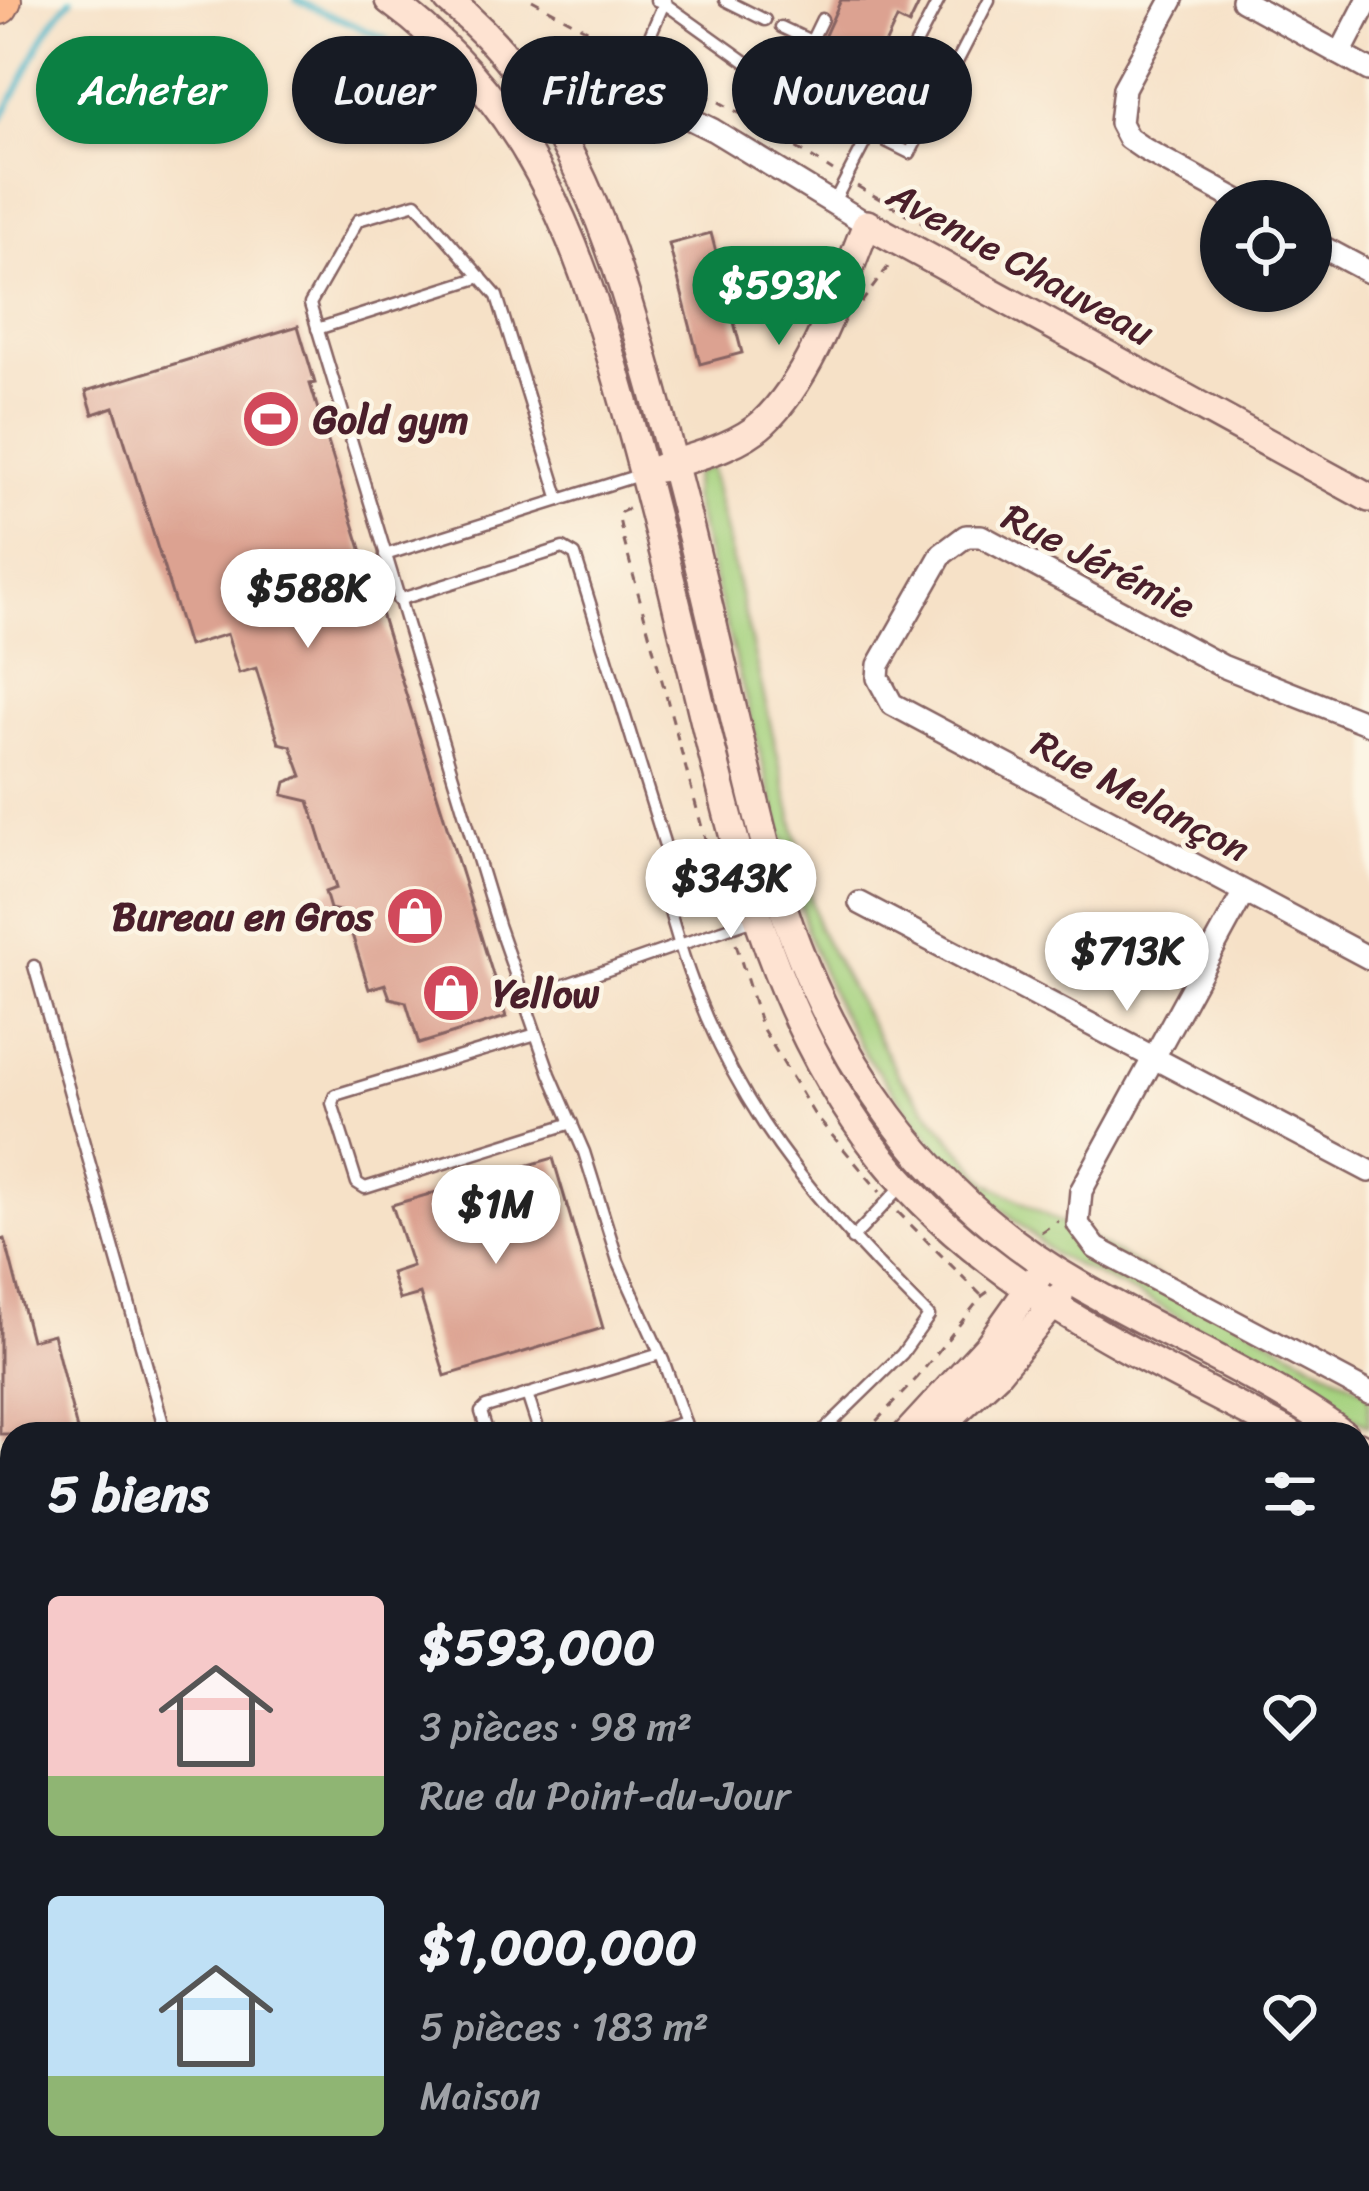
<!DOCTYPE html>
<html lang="fr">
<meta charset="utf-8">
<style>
body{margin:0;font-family:Sriracha,sans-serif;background:#20242c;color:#f1f3f6;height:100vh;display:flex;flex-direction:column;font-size:45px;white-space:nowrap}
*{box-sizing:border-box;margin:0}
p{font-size:39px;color:#9ea1a6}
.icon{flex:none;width:66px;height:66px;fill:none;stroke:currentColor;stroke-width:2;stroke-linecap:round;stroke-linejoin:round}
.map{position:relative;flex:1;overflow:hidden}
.details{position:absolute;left:0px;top:1422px;width:1371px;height:771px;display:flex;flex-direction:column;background:#171b24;border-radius:36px 36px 0 0;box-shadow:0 3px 9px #0004}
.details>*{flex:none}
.top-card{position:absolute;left:36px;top:36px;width:1299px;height:108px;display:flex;gap:24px}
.controls{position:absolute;left:1200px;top:180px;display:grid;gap:24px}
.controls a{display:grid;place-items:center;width:132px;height:132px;border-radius:50%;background:#171b24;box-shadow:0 3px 9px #0004;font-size:60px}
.price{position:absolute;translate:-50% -102px;padding:0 27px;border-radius:42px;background:#fff;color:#222;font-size:39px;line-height:78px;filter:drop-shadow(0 3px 6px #0008)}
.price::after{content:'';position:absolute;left:50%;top:72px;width:36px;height:27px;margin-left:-18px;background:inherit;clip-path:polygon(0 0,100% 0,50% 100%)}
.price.current{background:#0b8043;color:#fff}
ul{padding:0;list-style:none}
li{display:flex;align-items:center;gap:36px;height:300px;padding:0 48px}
li span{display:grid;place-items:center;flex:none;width:336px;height:240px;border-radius:12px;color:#555}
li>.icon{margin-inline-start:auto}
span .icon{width:144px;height:144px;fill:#fffc;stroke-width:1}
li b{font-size:51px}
h2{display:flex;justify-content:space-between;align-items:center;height:144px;padding:0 48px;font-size:51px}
.tag{padding:0 42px;border-radius:54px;background:#171b24;box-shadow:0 3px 9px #0004;font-size:42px;line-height:108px}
.tag.current{background:#0b8043;color:#fff}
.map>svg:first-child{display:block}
.green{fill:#a5d27f;stroke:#787855;stroke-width:3}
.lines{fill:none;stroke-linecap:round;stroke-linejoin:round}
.stream{stroke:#4ab4c7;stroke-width:6}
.building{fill:#dca291}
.lane-casing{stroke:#866362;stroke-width:15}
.street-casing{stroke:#866362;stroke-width:26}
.secondary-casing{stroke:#866362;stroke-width:32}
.highway-casing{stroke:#866362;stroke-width:40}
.path{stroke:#866362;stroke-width:3;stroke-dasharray:9 9;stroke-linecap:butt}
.lane{stroke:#fff;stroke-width:10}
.street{stroke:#fff;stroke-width:21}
.secondary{stroke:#fee3d2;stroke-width:27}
.highway{stroke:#fcba8e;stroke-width:36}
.labels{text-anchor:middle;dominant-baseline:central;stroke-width:9;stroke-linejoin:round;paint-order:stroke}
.street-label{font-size:39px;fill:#4a1f2b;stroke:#fcf5e5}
.poi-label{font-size:39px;font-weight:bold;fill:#4a1f2b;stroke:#fcf5e5;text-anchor:start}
</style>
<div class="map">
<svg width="1369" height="2191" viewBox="0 0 1369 2191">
<rect width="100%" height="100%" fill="#fcf5e5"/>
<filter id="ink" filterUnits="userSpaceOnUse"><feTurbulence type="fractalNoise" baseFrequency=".00833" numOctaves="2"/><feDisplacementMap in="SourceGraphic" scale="24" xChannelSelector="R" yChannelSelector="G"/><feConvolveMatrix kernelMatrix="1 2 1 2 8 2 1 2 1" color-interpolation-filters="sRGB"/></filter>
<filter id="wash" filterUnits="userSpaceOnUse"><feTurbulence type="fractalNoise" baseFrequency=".004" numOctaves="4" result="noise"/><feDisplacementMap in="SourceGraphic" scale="48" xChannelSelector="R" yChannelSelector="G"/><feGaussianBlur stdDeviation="2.7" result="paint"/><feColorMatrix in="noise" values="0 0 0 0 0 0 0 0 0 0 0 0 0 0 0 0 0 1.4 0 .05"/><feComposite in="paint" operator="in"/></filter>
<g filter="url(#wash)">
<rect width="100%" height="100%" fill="#f6e1c7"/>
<g class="green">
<path d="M710 466 818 928 898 1075 988 1183 1369 1393V1426L1147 1299 1055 1255 947 1161 866 1056 836 1004 808 935 692 496 694 474Z"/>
<path d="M12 1854V2181H258L250 2188 81 2191 0 2181V1858Z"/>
<path d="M309 2181H454L449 2191H315Z"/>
</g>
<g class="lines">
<g class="stream">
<path d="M296 0 386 39"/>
<path d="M0 120C26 82 38 31 71 0"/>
</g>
</g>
<g id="blocks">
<g class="building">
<path d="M841 0H921L909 25 897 19 858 103 819 85 835 51 821 44Z"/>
<path d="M711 233 742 353 700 364 669 244Z"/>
<path d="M298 326 315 383 310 384 506 1017 419 1044 406 1002 390 998 385 984 369 989 345 912 330 909 325 892 336 888 309 801 283 795 286 782 302 776 291 746 279 743 256 668 239 673 227 634 188 646 114 407 93 414 86 391Z"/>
<path d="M553 1158 603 1328 445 1376 420 1294 399 1300 391 1273 412 1266 392 1205Z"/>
<path d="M5 1239 31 1340 53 1334 78 1434H0V1240Z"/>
</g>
</g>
</g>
<g filter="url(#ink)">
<use href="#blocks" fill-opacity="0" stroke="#866362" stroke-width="3"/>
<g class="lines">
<g class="lane-casing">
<g id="lane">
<path d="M665 0 664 3 791 94 910 153 989 0"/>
<path d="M725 0 765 20"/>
<path d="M781 27 811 41"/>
<path d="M628 87 664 3 656 0"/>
<path d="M787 91 822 19"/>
<path d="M834 202 939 0"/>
<path d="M317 329 481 277"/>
<path d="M560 500 497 296 416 203 358 220 310 304 498 925 550 1074 584 1152 618 1261 663 1360 689 1434"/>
<path d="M385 555 639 475"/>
<path d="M398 600 563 548 575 555 675 878 673 885 664 889C712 1080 792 1180 929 1316L902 1354 820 1434"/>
<path d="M34 966 166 1434"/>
<path d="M524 999 757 918"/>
<path d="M536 1034 335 1095 332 1103 357 1183 365 1188 572 1123"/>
<path d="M852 1239 903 1185"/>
<path d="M527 1394 540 1434"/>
<path d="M488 1434 481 1412 486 1407 660 1354"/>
<path d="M644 1434 685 1422"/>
<path d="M1359 1811 1369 1816"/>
<path d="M1359 2072 1369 2077"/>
<path d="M0 2127 12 2126"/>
<path d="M277 2191 283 2181"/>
</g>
</g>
<g class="street-casing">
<g id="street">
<path d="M1172 0 1124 88 1120 123 1128 138 1144 149 1239 201"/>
<path d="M1242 0 1369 70"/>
<path d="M1340 54 1368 0"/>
<path d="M573 61 713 130 867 224"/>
<path d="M1311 241 1369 272"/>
<path d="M1369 724 1222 666 981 536H966L942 554 879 665 878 678 892 704 1369 958"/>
<path d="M1244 892 1081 1191 1078 1224 1096 1248 1369 1393"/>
<path d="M860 903 1369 1171"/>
</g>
</g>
<g class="secondary-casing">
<g id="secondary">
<path d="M389 0C526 100 575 231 620 388 652 499 678 611 705 723 743 878 779 1027 881 1156 988 1289 1143 1356 1290 1434"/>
<path d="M448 0C578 106 617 260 660 415 704 570 734 729 776 885 827 1053 924 1196 1079 1285 1163 1334 1267 1378 1343 1434"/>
<path d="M660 468C693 457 737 447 763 423 814 375 841 287 867 224L1369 498"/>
<path d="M907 1434 989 1345 1038 1276"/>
<path d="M932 1434 997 1373 1059 1297"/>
<path d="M1359 1446 1369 1453"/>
<path d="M0 1837 12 1834"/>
</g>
</g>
<g class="highway-casing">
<path id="highway" d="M0 6 3 0"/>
</g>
<g class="path">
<path d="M532 0 626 51"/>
<path d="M656 67 759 124 833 171"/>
<path d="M857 186 922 223 929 232"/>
<path d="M861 303 891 263"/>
<path d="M628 509 621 512 619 519 624 541 725 912"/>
<path d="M736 944 761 1026 814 1114 880 1192"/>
<path d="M898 1212 982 1296"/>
<path d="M1041 1232 1058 1221"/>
<path d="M864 1434 917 1378 982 1296 992 1289"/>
<path d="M0 1807 12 1802"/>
</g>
<use href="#lane" class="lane"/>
<use href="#street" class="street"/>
<use href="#secondary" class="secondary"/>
<use href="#highway" class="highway"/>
</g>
</g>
<defs>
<g id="stadium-disc" transform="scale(3)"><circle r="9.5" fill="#d1495b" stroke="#fcf5e5"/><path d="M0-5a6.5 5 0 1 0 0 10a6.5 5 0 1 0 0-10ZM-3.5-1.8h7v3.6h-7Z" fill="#fff"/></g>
<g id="shop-disc" transform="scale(3)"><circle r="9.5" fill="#d1495b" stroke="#fcf5e5"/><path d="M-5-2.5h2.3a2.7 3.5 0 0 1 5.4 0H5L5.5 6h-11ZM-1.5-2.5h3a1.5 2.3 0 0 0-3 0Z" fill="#fff"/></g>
</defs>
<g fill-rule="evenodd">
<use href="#stadium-disc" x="271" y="419"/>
<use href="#shop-disc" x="415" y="916"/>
<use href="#shop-disc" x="451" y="993"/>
</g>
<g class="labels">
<g class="street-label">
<text transform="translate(1021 263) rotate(29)">Avenue Chauveau</text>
<text transform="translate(1099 561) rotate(27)">Rue Jérémie</text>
<text transform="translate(1141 796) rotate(28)">Rue Melançon</text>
</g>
<g class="poi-label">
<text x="313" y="419">Gold gym</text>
<text x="373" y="916" text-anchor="end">Bureau en Gros</text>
<text x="493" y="993">Yellow</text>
</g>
</g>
</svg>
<div class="controls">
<a><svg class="icon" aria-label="locate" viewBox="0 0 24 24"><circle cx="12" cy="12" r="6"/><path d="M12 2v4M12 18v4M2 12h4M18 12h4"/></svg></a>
</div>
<b class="price current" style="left:779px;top:348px">$593K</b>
<b class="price" style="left:308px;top:651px">$588K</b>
<b class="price" style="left:731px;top:941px">$343K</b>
<b class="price" style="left:1127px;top:1014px">$713K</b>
<b class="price" style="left:496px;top:1267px">$1M</b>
<div class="top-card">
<a class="tag current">Acheter</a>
<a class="tag">Louer</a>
<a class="tag">Filtres</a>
<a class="tag">Nouveau</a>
</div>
<section class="details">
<h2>5 biens<svg class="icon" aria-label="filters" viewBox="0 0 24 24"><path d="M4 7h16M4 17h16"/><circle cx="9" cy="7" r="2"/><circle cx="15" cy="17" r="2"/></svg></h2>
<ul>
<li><span style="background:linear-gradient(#f6c9c9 75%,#8fb573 0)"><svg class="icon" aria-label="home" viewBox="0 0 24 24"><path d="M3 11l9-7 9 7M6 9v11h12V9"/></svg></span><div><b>$593,000</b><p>3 pièces · 98 m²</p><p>Rue du Point-du-Jour</p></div><svg class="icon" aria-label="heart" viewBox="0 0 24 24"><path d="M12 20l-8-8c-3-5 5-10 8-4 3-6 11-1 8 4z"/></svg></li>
<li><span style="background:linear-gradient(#bfe0f5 75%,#8fb573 0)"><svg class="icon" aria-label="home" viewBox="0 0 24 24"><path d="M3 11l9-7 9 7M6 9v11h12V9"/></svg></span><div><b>$1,000,000</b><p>5 pièces · 183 m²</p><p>Maison</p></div><svg class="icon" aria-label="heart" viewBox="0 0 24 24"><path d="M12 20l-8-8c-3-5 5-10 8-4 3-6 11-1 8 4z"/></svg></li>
</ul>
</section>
</div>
